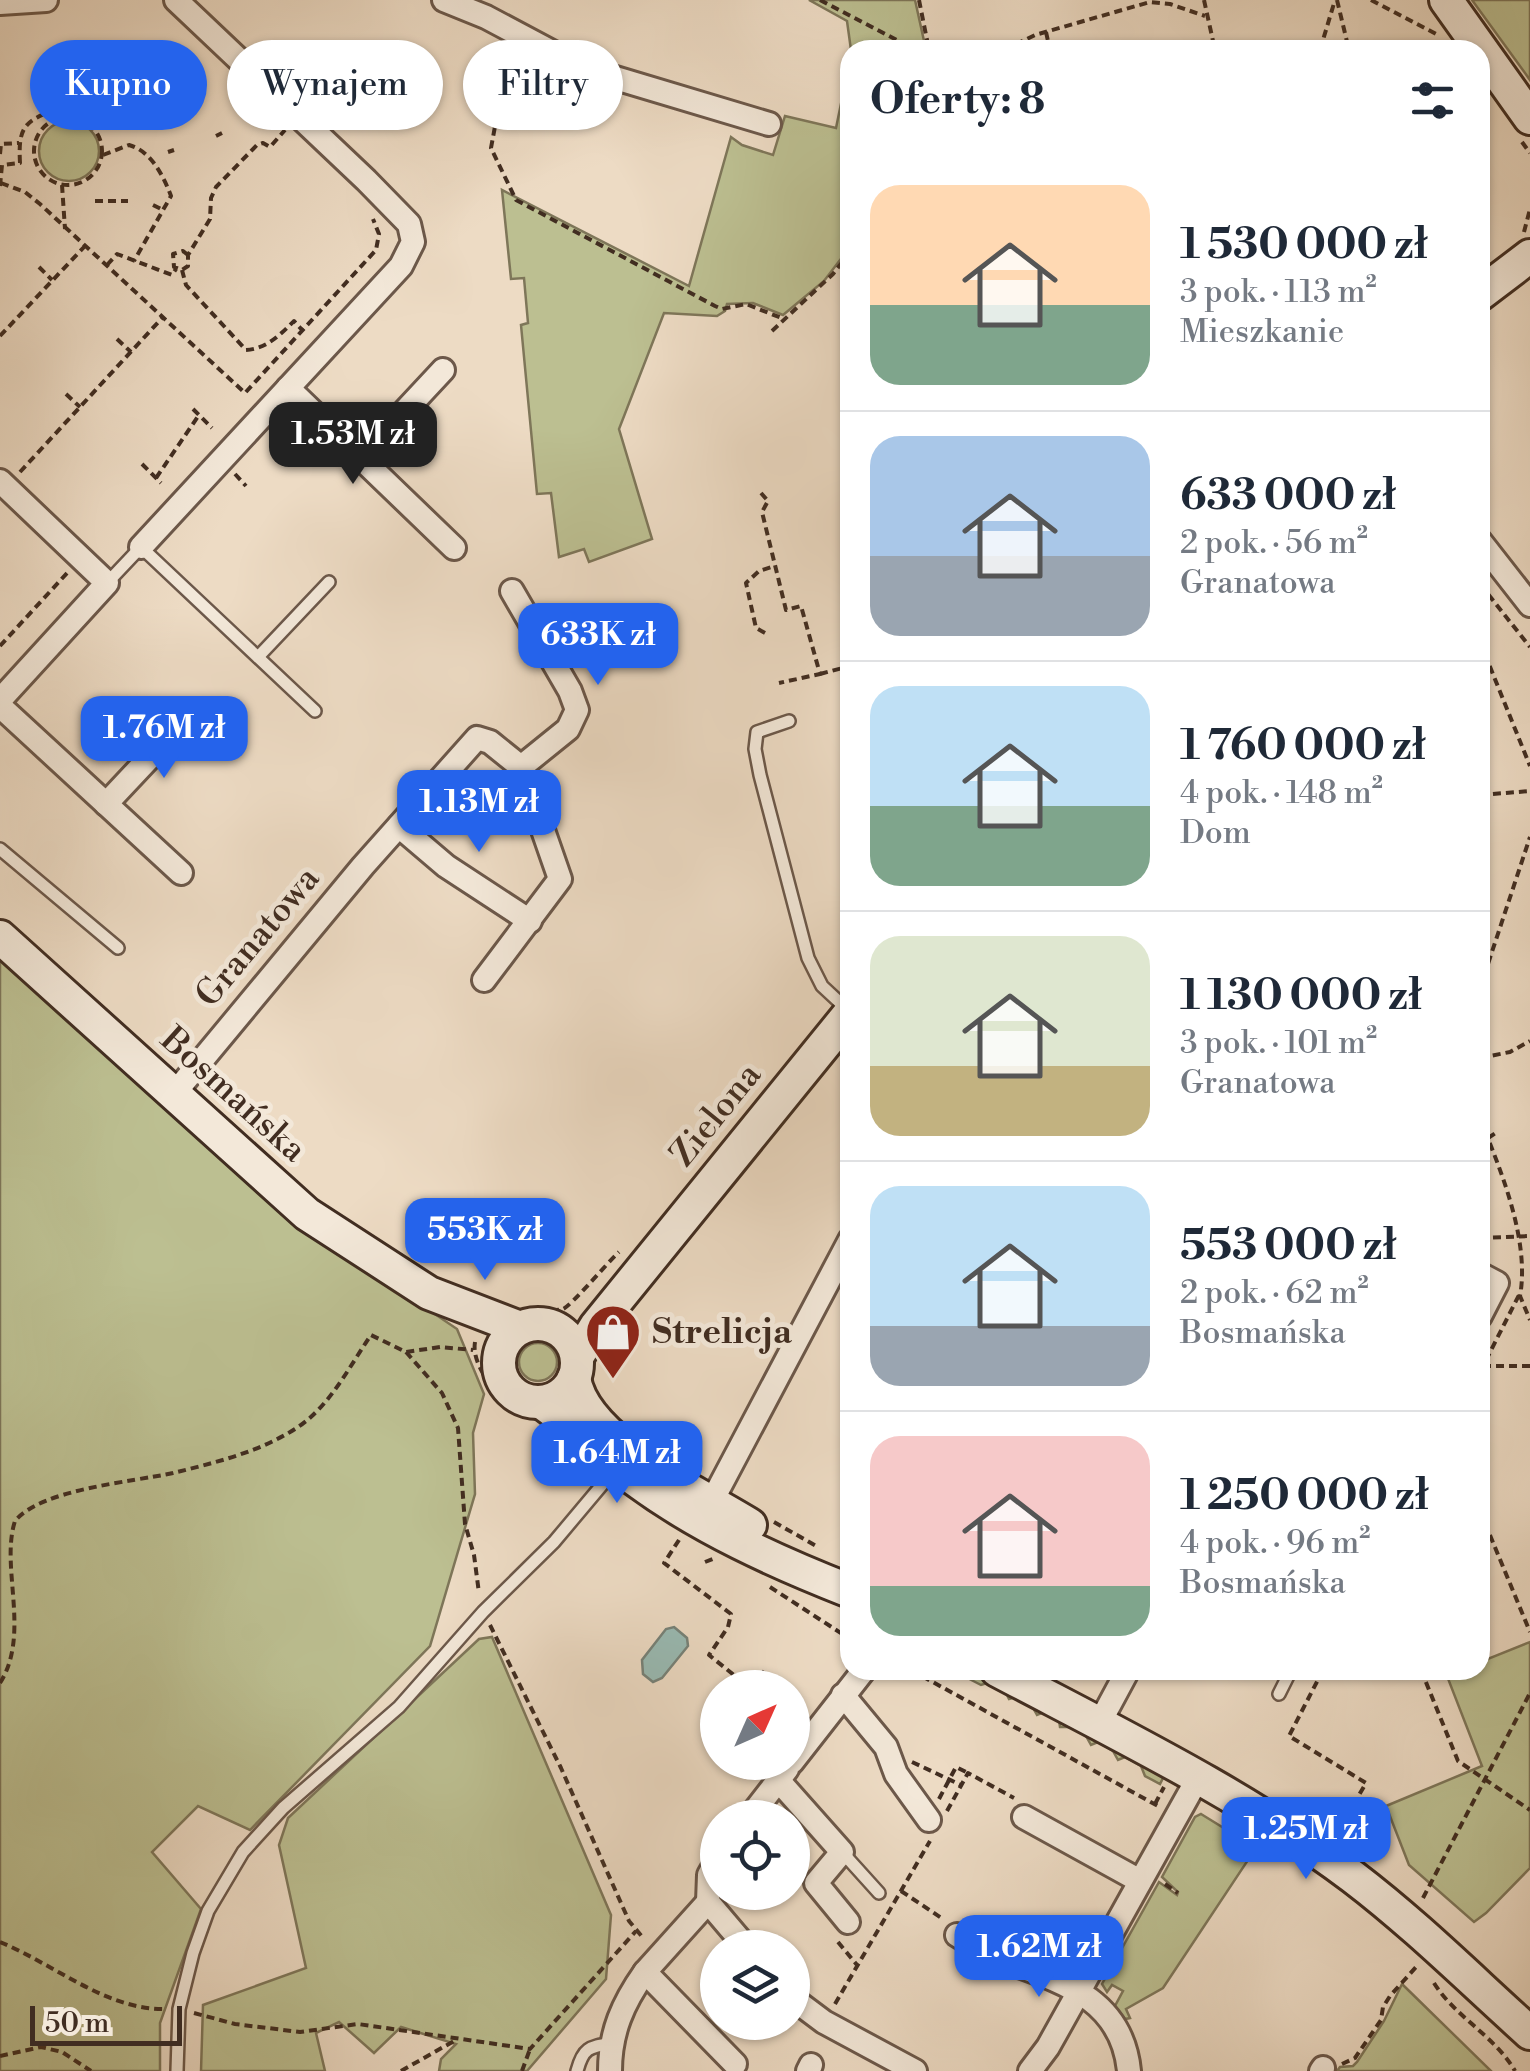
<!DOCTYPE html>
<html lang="pl">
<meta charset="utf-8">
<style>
body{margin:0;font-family:"Libre Bodoni",serif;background:#f2f2f3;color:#1f2937;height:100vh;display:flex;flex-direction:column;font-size:38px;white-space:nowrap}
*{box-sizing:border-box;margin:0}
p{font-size:32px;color:#747a83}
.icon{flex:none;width:55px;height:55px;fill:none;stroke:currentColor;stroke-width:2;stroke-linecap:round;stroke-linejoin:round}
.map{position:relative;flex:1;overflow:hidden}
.sheet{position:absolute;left:840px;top:40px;width:650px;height:1640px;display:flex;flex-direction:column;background:#fff;border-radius:30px;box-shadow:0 2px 8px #0004}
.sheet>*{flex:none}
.guide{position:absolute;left:30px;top:40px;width:660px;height:90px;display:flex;gap:20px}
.needle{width:65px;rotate:45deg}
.buttons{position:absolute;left:700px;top:1670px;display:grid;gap:20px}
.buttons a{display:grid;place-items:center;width:110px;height:110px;border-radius:50%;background:#fff;box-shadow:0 2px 8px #0004;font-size:50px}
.scale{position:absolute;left:30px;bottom:25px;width:152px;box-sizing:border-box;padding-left:10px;border:5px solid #412d21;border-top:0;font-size:28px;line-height:35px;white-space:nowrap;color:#412d21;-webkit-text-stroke:8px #f3e8d9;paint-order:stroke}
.price{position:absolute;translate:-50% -85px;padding:0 22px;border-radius:20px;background:#2563eb;color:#fff;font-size:32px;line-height:65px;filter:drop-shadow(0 2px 5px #0008)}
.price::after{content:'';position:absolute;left:50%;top:60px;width:30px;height:22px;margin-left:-15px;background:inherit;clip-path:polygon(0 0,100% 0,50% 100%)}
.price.on{background:#222;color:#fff}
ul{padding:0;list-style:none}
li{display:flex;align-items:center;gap:30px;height:250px;padding:0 30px}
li+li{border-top:2px solid #e0e1e3}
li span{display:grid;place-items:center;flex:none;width:280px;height:200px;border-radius:30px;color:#555}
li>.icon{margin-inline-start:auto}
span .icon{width:120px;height:120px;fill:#fffc;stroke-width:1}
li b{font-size:42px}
h2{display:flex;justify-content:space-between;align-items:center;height:120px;padding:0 30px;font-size:42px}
.chip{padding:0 35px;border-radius:45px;background:#fff;box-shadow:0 2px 8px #0004;font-size:35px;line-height:90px}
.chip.on{background:#2563eb;color:#fff}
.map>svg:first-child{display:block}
.green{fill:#bcbf91;stroke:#7e7659;stroke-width:2.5}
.water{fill:#99bbb4;stroke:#768279;stroke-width:2.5}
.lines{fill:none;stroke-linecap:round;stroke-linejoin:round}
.lane-casing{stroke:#6c584a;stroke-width:16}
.street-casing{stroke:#6c584a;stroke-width:28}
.secondary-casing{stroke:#412d21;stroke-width:38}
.path{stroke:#412d21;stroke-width:4;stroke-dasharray:8 5;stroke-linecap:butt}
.lane{stroke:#f3e8d9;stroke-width:11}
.street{stroke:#f3e8d9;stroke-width:22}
.secondary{stroke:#f3e8d9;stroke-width:32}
.labels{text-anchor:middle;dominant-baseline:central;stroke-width:10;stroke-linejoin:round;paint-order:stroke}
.street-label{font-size:35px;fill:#412d21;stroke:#f3e8d9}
.poi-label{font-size:35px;font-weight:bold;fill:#412d21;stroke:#f3e8d9;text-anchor:start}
</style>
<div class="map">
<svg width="1530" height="2071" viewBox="0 0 1530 2071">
<rect width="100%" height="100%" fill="#eddbc4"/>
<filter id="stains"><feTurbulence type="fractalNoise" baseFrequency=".002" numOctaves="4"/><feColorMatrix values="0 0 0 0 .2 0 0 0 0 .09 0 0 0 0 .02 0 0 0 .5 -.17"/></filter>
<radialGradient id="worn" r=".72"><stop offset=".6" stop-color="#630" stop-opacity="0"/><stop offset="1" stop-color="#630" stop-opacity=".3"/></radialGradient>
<g class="green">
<path d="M809 0H915L926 50H851L847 21Z"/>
<path d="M1472 0H1530V80Z"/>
<path d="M850 60V247L824 281 783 315 753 303 727 304 725 311 717 316 664 313 619 429 652 539 589 562 584 549 559 557 551 493 537 494 521 325 528 323 524 278 511 279 502 190 689 286 731 137 742 145 773 155 785 116 836 128Z"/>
<path d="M280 62 349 83 339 119 279 64Z"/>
<circle cx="69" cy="151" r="30"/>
<path d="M0 944 293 1218 457 1329 484 1394 473 1433 475 1494 430 1646 250 1830 198 1806 152 1852 201 1909 160 2023V2071H0Z"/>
<circle cx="538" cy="1362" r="19"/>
<path d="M492 1637 611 1915 606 1979 527 2071H439L441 2059 456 2044 401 2027 374 2053 339 2022 316 2033 325 2071H201L203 2005 306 1968 279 1845 288 1818 479 1639Z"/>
<path d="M1530 1642V1868L1486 1913 1474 1922 1409 1865 1386 1806 1482 1766 1447 1676 1461 1670H1480V1662Z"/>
<path d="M952 1670C997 1670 1118 1747 1162 1771L1163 1778 1160 1784 1145 1776 1141 1766 1125 1757 1118 1760 1113 1751 1098 1742 1091 1745 1086 1736 1071 1727H1060L1059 1720 1044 1712 1037 1715 1032 1706 1016 1697 1009 1699 1005 1691 990 1682 981 1685Z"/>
<path d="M1201 1814 1256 1848 1163 1988 1126 2009 1130 2018 1125 2019 1115 2006 1123 1991 1112 1985 1107 1992 1102 1984 1159 1882 1177 1895 1178 1892 1162 1877 1195 1817Z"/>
<path d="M1402 1984 1491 2071H1337L1340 2067 1353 2066 1357 2062 1384 2021Z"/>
</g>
<path class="water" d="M674 1627 687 1638 688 1646 662 1678 653 1682 643 1674 642 1660 666 1629Z"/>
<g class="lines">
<g class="lane-casing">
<g id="lane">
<path d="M107 583 141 547 315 711"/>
<path d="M258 657 329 582"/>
<path d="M789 721 757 732 755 749 760 775 808 958 822 986 850 1012"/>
<path d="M0 849 118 948"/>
<path d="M1279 1694 1291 1670"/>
<path d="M842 1852 879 1893"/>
<path d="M177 2071 179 2009 193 1953 208 1911 243 1852 283 1808 399 1707 483 1612 554 1542 617 1467"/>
<path d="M577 2071C583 2048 589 2047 611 2043"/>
</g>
</g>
<g class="street-casing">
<g id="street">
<path d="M444 0 486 17 582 68 769 124"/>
<path d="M0 3 46 0"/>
<path d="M288 388 454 548"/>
<path d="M361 458 443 370"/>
<path d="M0 481 107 583 0 700"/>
<path d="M1480 541 1530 605"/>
<path d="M141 547 401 266 413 242 409 224 366 180 176 0"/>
<path d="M512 591 570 691 577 710 568 729 521 767"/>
<path d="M0 706 181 873"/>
<path d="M106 804 183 722"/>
<path d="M399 826 446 866 530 921"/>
<path d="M173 1095 363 866 477 738 490 742 521 767 560 879 484 980"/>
<path d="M1480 1274 1497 1283 1480 1316"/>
<path d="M712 1501 850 1240"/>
<path d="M843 1695 886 1747 896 1774 929 1820"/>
<path d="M1099 1724 1128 1670"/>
<path d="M792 1762 864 1670"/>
<path d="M778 1780 842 1852 816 1883 848 1922"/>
<path d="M1024 1817 1140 1881"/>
<path d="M749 1818 787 1769"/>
<path d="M718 1859 709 1875 708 1902 747 1948"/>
<path d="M708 1902 645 1972 735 2064"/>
<path d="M957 1935C972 1944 988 1955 1005 1961 1063 1982 1122 1999 1129 2071"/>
<path d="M792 1998 824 2022 915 2071"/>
<path d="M610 2071C610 2032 623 2003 645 1972"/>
<path d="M808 2071 811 2065"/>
<path d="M1030 2071 1048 2047 1198 1778"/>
<path d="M1321 2071 1323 2068"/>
</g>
</g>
<g class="secondary-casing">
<g id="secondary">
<path d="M1446 0 1530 118"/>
<path d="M1480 294 1530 256"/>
<path d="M0 937 307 1214 429 1293 520 1328"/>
<circle cx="538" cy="1363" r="39"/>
<path d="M577 1357 596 1326 850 1013"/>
<path d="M574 1378C584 1441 699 1493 750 1525"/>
<path d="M541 1402C575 1425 603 1457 637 1481 701 1528 776 1562 850 1591"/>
<path d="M997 1670C1118 1734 1244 1795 1353 1877 1416 1925 1471 1980 1530 2033"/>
</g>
</g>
<g class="path">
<path d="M820 0 916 50"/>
<path d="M919 0 929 50"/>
<path d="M1204 0 1215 50"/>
<path d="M1337 0 1349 50"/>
<path d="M1371 0 1438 35"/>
<path d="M1046 32 1050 50"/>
<path d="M966 48 967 50"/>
<path d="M1004 50 1035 35 1150 2 1170 4 1205 16"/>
<path d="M1320 50 1335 0"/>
<path d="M1436 50 1448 46"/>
<path d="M509 51 491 148 516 200 715 306 722 309 746 304 784 319"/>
<path d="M253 109 269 120"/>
<circle cx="68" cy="151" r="34"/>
<path d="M216 136 222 133"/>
<path d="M1522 142 1530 153"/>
<path d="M168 152 174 150"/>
<path d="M0 154 1 144 19 143"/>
<path d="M103 155 129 145C151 151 163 175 171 196L134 261"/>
<path d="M1 183 25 192 40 204 245 393 376 250 379 234 373 219"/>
<path d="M62 185 65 229"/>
<path d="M0 186 2 165 20 163C18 127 24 121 57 109"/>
<path d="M95 201H128"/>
<path d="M153 205 163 210"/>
<path d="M1524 232 1530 209"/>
<path d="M188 255 183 251 173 254 174 267 182 270 188 266V255L210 219 211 198 216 187 257 145 263 143 270 147 285 130"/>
<path d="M107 265 117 254 172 275 176 269"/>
<path d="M39 267 52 280"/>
<path d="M182 270 186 285 246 350C266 349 280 335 294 321L303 331"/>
<path d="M772 331 833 274 850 252"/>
<path d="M0 336 85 246"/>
<path d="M117 339 131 352"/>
<path d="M66 394 80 407"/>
<path d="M193 409 212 428"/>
<path d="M142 464 161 483"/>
<path d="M20 472 163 317"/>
<path d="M235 474 246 486"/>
<path d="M156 478 199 415"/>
<path d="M761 493 768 501 762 512 786 610 801 606 820 674 779 683"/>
<path d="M1485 582 1488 594 1530 647"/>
<path d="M1480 614 1487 595"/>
<path d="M765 633 756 628 746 583 759 571 775 566"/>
<path d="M1480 633 1482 634"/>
<path d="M1480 642 1530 766"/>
<path d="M0 646 68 572"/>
<path d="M820 674 850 666"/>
<path d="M1480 795 1530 791"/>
<path d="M1480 988 1530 837"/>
<path d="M1480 1058 1510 1052 1530 1041"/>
<path d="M1480 1119C1501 1170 1530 1241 1520 1296L1530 1320"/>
<path d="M1488 1138 1497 1132"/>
<path d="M1480 1238 1530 1236"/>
<path d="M538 1309C546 1310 556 1311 563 1309 571 1306 608 1262 619 1252"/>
<path d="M475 1342C471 1366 497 1394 514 1410"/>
<path d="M406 1352 442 1393 458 1428 465 1524 474 1555 479 1593"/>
<path d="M1483 1366H1530"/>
<path d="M1480 1372 1519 1295"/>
<path d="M1480 1511 1530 1632"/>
<path d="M774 1522 818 1547"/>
<path d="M679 1540 664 1563 731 1614 728 1627 709 1655 750 1688"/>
<path d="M705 1562 715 1558"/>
<path d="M770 1587 850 1639"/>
<path d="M490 1625 561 1768 629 1921 644 1939"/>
<path d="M911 1670 1158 1806"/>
<path d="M1323 1670 1289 1736 1366 1783 1337 1833"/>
<path d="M1421 1670 1458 1761 1530 1810"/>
<path d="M0 1683C31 1634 0 1567 15 1521 41 1489 132 1482 173 1473 214 1463 259 1452 295 1429 329 1408 349 1367 371 1335L406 1352 440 1347 473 1350"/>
<path d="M752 1688 767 1667"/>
<path d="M912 1762 961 1785"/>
<path d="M939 1799 956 1767 968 1773"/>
<path d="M1155 1804 1164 1787"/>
<path d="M947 1811 968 1773 1014 1798"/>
<path d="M1165 1884 1178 1893"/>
<path d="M901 1891 943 1919"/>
<path d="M1423 1898 1530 1693"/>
<path d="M0 1942C54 1964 106 2010 165 2009"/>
<path d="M838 1942 857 1965"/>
<path d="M1434 1983C1455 2017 1495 2036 1515 2071"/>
<path d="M835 2004 930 1841"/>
<path d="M194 2013 235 2024 300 2032 358 2024 530 2049 636 1931"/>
<path d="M0 2056 41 2047 62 2052 91 2071"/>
<path d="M1342 2064 1355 2058 1381 2020 1383 2007 1390 1996 1416 1967"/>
<path d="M401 2071 454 2041"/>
<path d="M522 2071 530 2049"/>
</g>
<use href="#lane" class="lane"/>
<use href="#street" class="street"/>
<use href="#secondary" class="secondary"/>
</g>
<defs>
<g id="shop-pin" transform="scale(2.875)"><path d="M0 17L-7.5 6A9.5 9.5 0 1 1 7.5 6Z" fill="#8f2418" stroke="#f3e8d9"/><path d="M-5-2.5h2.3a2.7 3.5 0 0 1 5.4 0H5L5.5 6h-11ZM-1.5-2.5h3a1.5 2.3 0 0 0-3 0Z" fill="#fff"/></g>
</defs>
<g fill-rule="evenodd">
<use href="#shop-pin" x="613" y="1332"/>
</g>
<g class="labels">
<g class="street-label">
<text transform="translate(258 937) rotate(-50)">Granatowa</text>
<text transform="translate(233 1095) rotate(42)">Bosmańska</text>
<text transform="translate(716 1115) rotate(-51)">Zielona</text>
</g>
<g class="poi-label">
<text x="652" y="1332">Strelicja</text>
</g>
</g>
<rect width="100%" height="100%" filter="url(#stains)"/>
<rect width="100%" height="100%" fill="url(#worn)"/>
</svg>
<div class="buttons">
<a><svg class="needle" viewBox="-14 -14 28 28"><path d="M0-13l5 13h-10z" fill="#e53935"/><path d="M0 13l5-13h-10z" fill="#747a83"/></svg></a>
<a><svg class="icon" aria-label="locate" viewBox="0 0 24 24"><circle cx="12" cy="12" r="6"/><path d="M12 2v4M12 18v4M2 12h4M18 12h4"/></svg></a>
<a><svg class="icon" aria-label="layers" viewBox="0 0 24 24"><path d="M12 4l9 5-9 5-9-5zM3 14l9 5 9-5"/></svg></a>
</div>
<div class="scale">50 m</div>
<b class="price on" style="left:353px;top:487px">1.53M zł</b>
<b class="price" style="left:598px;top:688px">633K zł</b>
<b class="price" style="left:164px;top:781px">1.76M zł</b>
<b class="price" style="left:479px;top:855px">1.13M zł</b>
<b class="price" style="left:485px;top:1283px">553K zł</b>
<b class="price" style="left:617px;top:1506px">1.64M zł</b>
<b class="price" style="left:1306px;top:1882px">1.25M zł</b>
<b class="price" style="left:1039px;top:2000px">1.62M zł</b>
<div class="guide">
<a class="chip on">Kupno</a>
<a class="chip">Wynajem</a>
<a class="chip">Filtry</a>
</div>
<section class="sheet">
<h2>Oferty: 8<svg class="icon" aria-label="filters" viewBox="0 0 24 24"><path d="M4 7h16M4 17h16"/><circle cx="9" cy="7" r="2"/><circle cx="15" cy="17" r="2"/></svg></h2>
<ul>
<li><span style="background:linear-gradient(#ffd9b3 60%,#7fa58c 0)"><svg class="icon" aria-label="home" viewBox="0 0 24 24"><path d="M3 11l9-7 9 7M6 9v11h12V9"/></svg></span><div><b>1 530 000 zł</b><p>3 pok. · 113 m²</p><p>Mieszkanie</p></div></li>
<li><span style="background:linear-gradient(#a9c7e8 60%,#9aa5b1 0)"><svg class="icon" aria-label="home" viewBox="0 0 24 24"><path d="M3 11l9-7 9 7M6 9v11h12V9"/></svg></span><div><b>633 000 zł</b><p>2 pok. · 56 m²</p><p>Granatowa</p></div></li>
<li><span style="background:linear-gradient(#bfe0f5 60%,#7fa58c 0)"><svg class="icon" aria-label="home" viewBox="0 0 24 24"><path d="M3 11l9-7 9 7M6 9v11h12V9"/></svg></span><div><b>1 760 000 zł</b><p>4 pok. · 148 m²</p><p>Dom</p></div></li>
<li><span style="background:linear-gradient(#dfe7d0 65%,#c2b280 0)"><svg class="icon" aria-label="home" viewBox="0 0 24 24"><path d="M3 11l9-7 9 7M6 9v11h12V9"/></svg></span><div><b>1 130 000 zł</b><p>3 pok. · 101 m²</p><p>Granatowa</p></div></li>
<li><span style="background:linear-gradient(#bfe0f5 70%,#9aa5b1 0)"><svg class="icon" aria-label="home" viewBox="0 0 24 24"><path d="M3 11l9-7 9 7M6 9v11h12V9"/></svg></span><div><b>553 000 zł</b><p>2 pok. · 62 m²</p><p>Bosmańska</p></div></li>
<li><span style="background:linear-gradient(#f6c9c9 75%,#7fa58c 0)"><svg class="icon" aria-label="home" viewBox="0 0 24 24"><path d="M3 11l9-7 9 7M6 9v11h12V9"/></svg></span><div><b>1 250 000 zł</b><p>4 pok. · 96 m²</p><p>Bosmańska</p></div></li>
</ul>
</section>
</div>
